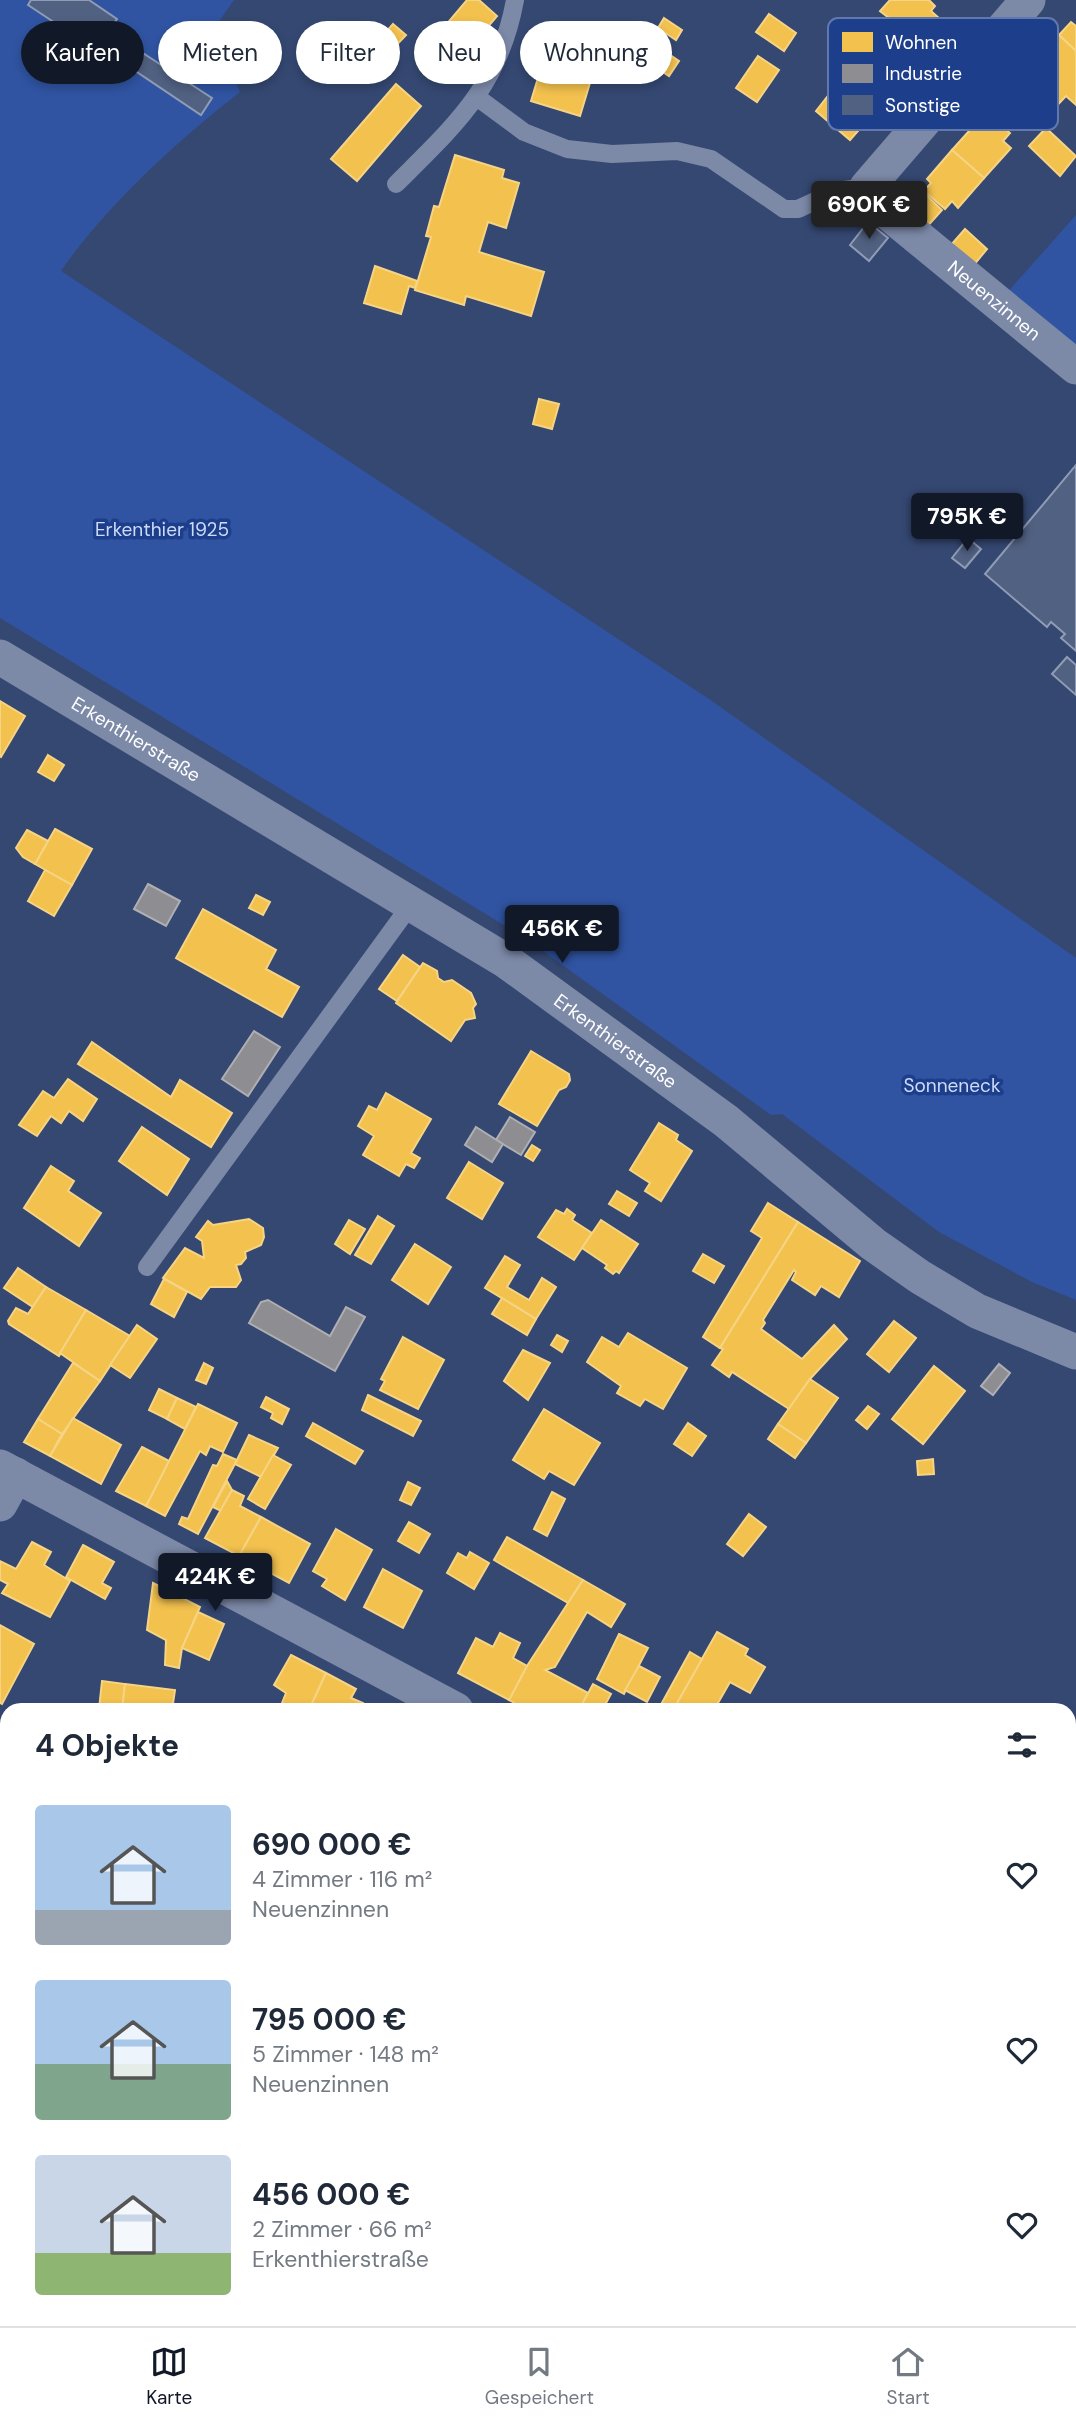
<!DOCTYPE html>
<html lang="de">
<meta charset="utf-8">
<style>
body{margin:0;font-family:"DM Sans",sans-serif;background:#f2f2f3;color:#1f2937;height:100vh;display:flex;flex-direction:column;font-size:26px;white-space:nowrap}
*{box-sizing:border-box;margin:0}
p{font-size:23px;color:#747a83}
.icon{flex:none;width:38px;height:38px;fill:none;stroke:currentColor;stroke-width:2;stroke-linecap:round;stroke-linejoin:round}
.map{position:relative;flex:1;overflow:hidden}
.details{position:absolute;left:0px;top:1703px;width:1076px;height:625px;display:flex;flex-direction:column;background:#fff;border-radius:21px 21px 0 0;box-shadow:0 4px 10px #0003}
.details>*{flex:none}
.banner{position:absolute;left:21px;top:21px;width:700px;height:63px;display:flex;gap:14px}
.price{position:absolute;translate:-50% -60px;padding:0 16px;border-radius:7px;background:#111827;color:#fff;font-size:23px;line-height:46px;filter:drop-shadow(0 2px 4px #0008)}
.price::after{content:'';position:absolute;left:50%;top:42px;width:21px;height:16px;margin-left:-10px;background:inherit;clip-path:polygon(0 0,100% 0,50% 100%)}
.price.current{background:#222;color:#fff}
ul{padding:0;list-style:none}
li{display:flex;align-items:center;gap:21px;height:175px;padding:0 35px}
li span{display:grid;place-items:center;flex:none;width:196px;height:140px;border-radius:7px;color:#555}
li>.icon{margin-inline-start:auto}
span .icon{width:84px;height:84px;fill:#fffc;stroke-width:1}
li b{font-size:30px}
h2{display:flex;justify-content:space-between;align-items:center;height:84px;padding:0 35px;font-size:30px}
.pill{padding:0 24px;border-radius:32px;background:#fff;box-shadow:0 4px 10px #0003;font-size:24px;line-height:63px}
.pill.current{background:#111827;color:#fff}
.dock{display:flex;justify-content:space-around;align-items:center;height:98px;border-top:2px solid #e0e1e3;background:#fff;font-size:19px;color:#747a83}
.dock a{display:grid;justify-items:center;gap:4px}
.dock .current{color:#111827}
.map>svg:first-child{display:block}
.green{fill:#3054a2}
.homes{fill:#f2c14e;stroke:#f6d483;stroke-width:2}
.industry{fill:#8d8d92;stroke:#afafb3;stroke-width:2}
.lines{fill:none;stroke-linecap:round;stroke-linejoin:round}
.stream{stroke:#334c84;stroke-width:10}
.building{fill:#516182;stroke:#909cb5;stroke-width:2}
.service{stroke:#7c89a7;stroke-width:18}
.minor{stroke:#7c89a7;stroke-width:35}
.tertiary{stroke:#7c89a7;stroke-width:38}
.labels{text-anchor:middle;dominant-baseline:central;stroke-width:7;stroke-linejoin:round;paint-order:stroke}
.street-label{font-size:19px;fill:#fff;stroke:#1c3e8b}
.park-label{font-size:19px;fill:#cddbf9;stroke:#1c3e8b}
.key{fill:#1c3e8b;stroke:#6078ae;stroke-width:2}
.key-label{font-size:19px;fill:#fff}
</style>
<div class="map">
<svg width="1076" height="2326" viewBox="0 0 1076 2326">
<rect width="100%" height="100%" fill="#354872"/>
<g class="green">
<path d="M0 0H234L212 31 240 92C177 141 106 206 61 271L709 699 1076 958V1300L1032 1282 939 1232 782 1114 771 1115 522 936 0 618Z"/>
<path d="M1076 215V354L1005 295Z"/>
<path d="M7 1951V2320H667L671 2326H0V1955Z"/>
<path d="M1076 2241V2294L1069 2298V2244Z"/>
<path d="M941 2320H1008V2321L998 2326H931Z"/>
</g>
<g class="homes">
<path d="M467 0H479L497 16 465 54 440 32Z"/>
<path d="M890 0H929L935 6 931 11 949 27 917 64 878 30 889 18 880 11Z"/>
<path d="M769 14 796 33 784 51 756 32Z"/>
<path d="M664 18 682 30 676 40 658 28Z"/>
<path d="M1071 22 1076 26V51L1059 35Z"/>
<path d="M393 24 406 35 392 50 379 40Z"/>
<path d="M1059 35 1076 51V105L1066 96 1047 116 1018 89 1023 84 1016 78Z"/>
<path d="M647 39 679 61 669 76 636 54Z"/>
<path d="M547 48 596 63 580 116 531 101Z"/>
<path d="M758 56 779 70 757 102 736 88Z"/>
<path d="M842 78 879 107 850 140 816 111Z"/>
<path d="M396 84 421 106 357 181 331 159Z"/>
<path d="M979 120 990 130 997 122 1010 133 1003 141 1011 148 984 178 952 150Z"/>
<path d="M1046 128 1076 156 1060 176 1029 146Z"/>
<path d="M952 150 984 178 958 208 952 201 945 209 924 191 931 183 927 179Z"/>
<path d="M455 155 504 170 502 178 519 183 506 228 488 222 479 252 544 272 531 316 466 296 464 305 415 290 431 237 426 236 434 206 439 207Z"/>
<path d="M922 191 942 210 924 230 902 212Z"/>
<path d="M965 229 987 249 973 266 951 245Z"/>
<path d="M375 266 417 281 415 288 409 286 401 314 364 303Z"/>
<path d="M539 399 559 404 552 429 533 424Z"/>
<path d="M0 701 25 716 1 757 0 756Z"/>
<path d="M48 755 64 765 54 781 38 772Z"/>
<path d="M55 829 92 849 72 885 35 864Z"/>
<path d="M27 830 48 841 35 864 23 857 16 848Z"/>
<path d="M45 870 72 885 54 916 28 901Z"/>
<path d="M256 895 270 902 263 915 249 908Z"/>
<path d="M203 909 276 950 266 969 299 987 282 1017 176 958Z"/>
<path d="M403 955 420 967 397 1001 379 989Z"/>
<path d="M423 963 437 971 438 978 444 982 452 980 471 993 476 1004 473 1008 475 1018 465 1020 451 1041 396 1003Z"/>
<path d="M92 1042 171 1097 180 1080 232 1113 211 1147 78 1064Z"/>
<path d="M531 1051 569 1074 570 1080 566 1087 559 1090 537 1126 499 1104Z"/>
<path d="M68 1079 97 1099 83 1121 69 1111 61 1123 51 1116 37 1136 19 1125 43 1091 54 1098Z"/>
<path d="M386 1093 431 1119 411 1153 420 1158 414 1168 406 1164 399 1176 363 1155 374 1136 358 1126 369 1106 377 1110Z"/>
<path d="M659 1123 678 1135 676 1140 692 1151 661 1201 645 1191 650 1183 630 1170Z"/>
<path d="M142 1127 189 1159 167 1195 119 1161Z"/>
<path d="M532 1145 540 1150 533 1161 525 1156Z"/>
<path d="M469 1162 503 1183 482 1219 447 1198Z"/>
<path d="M51 1166 74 1181 68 1191 101 1213 79 1246 24 1208Z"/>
<path d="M617 1191 637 1203 629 1216 609 1204Z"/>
<path d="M768 1203 798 1222 720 1348 703 1337 762 1238 751 1231Z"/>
<path d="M567 1209 575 1215 572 1220 592 1233 574 1260 538 1237 556 1210 564 1214Z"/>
<path d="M378 1216 394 1226 371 1264 355 1255Z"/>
<path d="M249 1219 263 1228 264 1237 261 1245 245 1252 246 1258 241 1264 236 1265 241 1280 236 1287H210L201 1299 163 1278 185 1248 204 1258 202 1241 196 1237 208 1221 213 1225Z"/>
<path d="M349 1220 365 1229 350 1254 335 1244Z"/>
<path d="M601 1220 638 1244 619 1273 616 1271 613 1274 605 1268 607 1265 582 1248Z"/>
<path d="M798 1222 860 1261 839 1297 821 1286 815 1295 792 1280 796 1272 794 1270 763 1320 765 1323 761 1329 802 1359 834 1325 847 1339 810 1379 789 1409 732 1372 729 1377 712 1365 723 1349 720 1348Z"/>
<path d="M415 1244 451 1267 428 1304 392 1280Z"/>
<path d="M703 1254 724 1266 714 1283 693 1271Z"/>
<path d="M505 1256 520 1265 507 1287 529 1300 542 1278 556 1287 536 1319 485 1288Z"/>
<path d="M18 1268 46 1287 33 1307 4 1288Z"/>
<path d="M164 1279 187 1292 174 1317 151 1304Z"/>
<path d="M46 1287 86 1310 59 1356 9 1324 8 1321 16 1308 28 1314Z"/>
<path d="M502 1298 536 1319 527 1335 492 1314Z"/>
<path d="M86 1310 130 1336 100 1381 60 1353Z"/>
<path d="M894 1321 916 1338 889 1372 867 1354Z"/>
<path d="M137 1325 157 1339 130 1378 110 1365Z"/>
<path d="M628 1333 687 1368 663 1409 645 1399 640 1406 617 1393 621 1386 587 1362 602 1337 619 1347Z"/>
<path d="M557 1335 568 1341 562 1352 551 1345Z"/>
<path d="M403 1337 444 1360 418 1409 380 1390 385 1381 381 1379Z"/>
<path d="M523 1350 550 1363 528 1400 504 1381Z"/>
<path d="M73 1363 100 1381 62 1434 38 1419Z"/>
<path d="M204 1363 213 1368 206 1384 196 1380Z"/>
<path d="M934 1366 965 1391 923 1444 892 1419Z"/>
<path d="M810 1379 838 1398 806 1443 778 1424Z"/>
<path d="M159 1389 177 1398 167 1419 149 1410Z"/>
<path d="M368 1395 421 1421 413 1436 362 1410Z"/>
<path d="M266 1397 289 1409 282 1424 271 1418 273 1413 261 1407Z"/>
<path d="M177 1398 196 1407 185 1429 167 1419Z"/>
<path d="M198 1404 237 1423 223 1452 210 1446 206 1455 200 1451 165 1516 146 1506Z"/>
<path d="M868 1406 879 1414 867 1429 856 1420Z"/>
<path d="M544 1409 600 1443 574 1485 549 1471 544 1479 513 1460Z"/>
<path d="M73 1418 121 1445 101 1484 50 1456Z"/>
<path d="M38 1419 62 1434 50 1456 24 1442Z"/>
<path d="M313 1423 363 1451 355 1464 306 1436Z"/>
<path d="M688 1423 706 1436 692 1456 674 1444Z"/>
<path d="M778 1424 806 1443 795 1458 768 1439Z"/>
<path d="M249 1435 278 1448 261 1477 235 1464Z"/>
<path d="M142 1447 169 1461 146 1506 116 1491Z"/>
<path d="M223 1454 237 1460 198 1534 179 1524 182 1517 188 1519 213 1465 217 1466Z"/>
<path d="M273 1455 291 1465 265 1509 248 1499Z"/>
<path d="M933 1459 934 1474 918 1475 917 1461Z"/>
<path d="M227 1481 232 1490 221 1511 213 1507Z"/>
<path d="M408 1482 420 1488 411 1505 400 1500Z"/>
<path d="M232 1490 244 1496 240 1506 261 1517 239 1556 205 1538Z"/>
<path d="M552 1492 565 1499 547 1536 534 1529Z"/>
<path d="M749 1514 766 1527 743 1556 727 1544Z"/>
<path d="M261 1517 310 1544 289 1583 239 1556Z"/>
<path d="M409 1522 430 1534 419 1553 398 1541Z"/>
<path d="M336 1529 372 1550 345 1600 322 1586 327 1579 313 1571Z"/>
<path d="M507 1537 583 1580 568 1603 494 1560Z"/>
<path d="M32 1542 51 1552 44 1565 70 1581 50 1617 2 1593 8 1584 0 1580V1561L16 1569Z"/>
<path d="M83 1545 114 1562 102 1583 111 1588 105 1599 66 1577Z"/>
<path d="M470 1552 489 1563 474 1589 447 1573 458 1553 467 1558Z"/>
<path d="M383 1569 422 1591 403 1628 364 1607Z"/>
<path d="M583 1580 625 1604 611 1627 587 1612 555 1667 545 1670 588 1693 579 1710H527L509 1700 527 1666Z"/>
<path d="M153 1583 200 1607 182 1648 179 1668 165 1665 166 1640 147 1630Z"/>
<path d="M198 1612 224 1624 209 1660 182 1648Z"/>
<path d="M0 1625 34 1644 2 1704 0 1703Z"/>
<path d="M717 1632 748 1649 745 1655 765 1667 750 1693 730 1682 714 1710H673Z"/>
<path d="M500 1633 520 1643 513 1658 527 1666 509 1700 458 1673 476 1638 493 1647Z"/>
<path d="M619 1634 648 1648 624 1694 597 1679Z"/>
<path d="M690 1652 702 1659 673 1710H658Z"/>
<path d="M291 1655 326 1673 309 1710H295L282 1703 286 1693 274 1685Z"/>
<path d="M639 1666 660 1677 647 1702 625 1690Z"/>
<path d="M326 1673 356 1689 351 1698 363 1703 360 1710 310 1708Z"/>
<path d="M102 1681 125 1684 122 1710 99 1709Z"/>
<path d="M125 1684 175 1690 172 1710H122Z"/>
<path d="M593 1684 611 1694 605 1705 613 1710H579Z"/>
<path d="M1069 1803 1076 1807V1827L1069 1839Z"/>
<path d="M7 1910V1933H6L0 1930V1913Z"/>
<path d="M1076 2119V2158L1069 2147V2123Z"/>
<path d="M1069 2147 1076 2158V2172L1069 2176Z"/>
<path d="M625 2320H667L671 2326H618Z"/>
<path d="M754 2320H791L794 2326H745Z"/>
<path d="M791 2320H837L828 2326H794Z"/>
</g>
<g class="industry">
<path d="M148 884 180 901 166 926 134 909Z"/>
<path d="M254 1031 280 1047 248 1096 222 1079Z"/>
<path d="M510 1117 535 1132 521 1155 496 1140Z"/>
<path d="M476 1127 503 1144 492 1162 465 1145Z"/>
<path d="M268 1300 330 1336 346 1307 365 1317 335 1371 249 1323 261 1302Z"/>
<path d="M999 1364 1010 1373 993 1395 981 1386Z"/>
</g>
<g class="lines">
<g class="stream">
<path d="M1069 2257 1076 2253"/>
<path d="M953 2326 962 2320"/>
</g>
</g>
<g class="building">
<path d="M31 0H89L117 19 109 31 212 98 201 115 98 46 96 50 28 5Z"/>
<path d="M868 222 888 238 869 261 850 245Z"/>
<path d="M1076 465V651L1061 638 1065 634 1051 622 1047 627 985 574Z"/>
<path d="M968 538 981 549 965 568 952 558Z"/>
<path d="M1067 657 1076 665V695L1052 674Z"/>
</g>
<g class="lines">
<g class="service">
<path d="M478 98 524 132 567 149 612 154 677 151 711 159 784 209H798L837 191 867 187"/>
<path d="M396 184C456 124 499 87 515 0"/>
<path d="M147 1267 412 903"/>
</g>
<g class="minor">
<path id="s1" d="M1028 0 867 187 881 207 1076 367"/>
<path id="s2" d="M0 657 506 961 726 1121 873 1244 920 1277 977 1311 1076 1352"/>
<path d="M0 1467 456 1710"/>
<path d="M0 1504 16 1475"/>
<path d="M1069 2037 1076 2040"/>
</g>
<path class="tertiary" d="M1057 2326 1067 2320"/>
</g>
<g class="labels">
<g class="street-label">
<text stroke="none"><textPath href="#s1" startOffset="418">Neuenzinnen</textPath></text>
<text stroke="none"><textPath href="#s2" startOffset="159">Erkenthierstraße</textPath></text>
<text stroke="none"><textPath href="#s2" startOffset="726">Erkenthierstraße</textPath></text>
</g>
<g class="park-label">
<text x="162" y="529">Erkenthier 1925</text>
<text x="952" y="1085">Sonneneck</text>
</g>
</g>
<rect x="828" y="18" width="230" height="112" rx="10" class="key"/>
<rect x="842" y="32" width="31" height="20" fill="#f2c14e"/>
<rect x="842" y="64" width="31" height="19" fill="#8d8d92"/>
<rect x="842" y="95" width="31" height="20" fill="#516182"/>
<g class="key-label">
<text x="885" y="49">Wohnen</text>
<text x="885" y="80">Industrie</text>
<text x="885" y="112">Sonstige</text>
</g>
</svg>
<b class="price current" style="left:869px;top:241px">690K €</b>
<b class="price" style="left:967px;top:553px">795K €</b>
<b class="price" style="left:562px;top:965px">456K €</b>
<b class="price" style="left:215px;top:1613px">424K €</b>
<div class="banner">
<a class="pill current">Kaufen</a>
<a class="pill">Mieten</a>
<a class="pill">Filter</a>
<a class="pill">Neu</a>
<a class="pill">Wohnung</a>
</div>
<section class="details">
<h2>4 Objekte<svg class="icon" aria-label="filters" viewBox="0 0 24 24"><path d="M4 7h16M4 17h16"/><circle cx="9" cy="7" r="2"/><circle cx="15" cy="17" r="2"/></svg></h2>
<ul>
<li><span style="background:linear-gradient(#a9c7e8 75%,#9aa5b1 0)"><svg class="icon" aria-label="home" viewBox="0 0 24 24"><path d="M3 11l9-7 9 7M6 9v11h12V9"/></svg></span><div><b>690 000 €</b><p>4 Zimmer · 116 m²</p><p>Neuenzinnen</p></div><svg class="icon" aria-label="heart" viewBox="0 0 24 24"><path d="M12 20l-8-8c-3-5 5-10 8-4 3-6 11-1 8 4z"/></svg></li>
<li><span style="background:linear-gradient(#a9c7e8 60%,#7fa58c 0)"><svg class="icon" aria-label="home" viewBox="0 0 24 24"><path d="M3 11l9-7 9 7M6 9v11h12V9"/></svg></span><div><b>795 000 €</b><p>5 Zimmer · 148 m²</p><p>Neuenzinnen</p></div><svg class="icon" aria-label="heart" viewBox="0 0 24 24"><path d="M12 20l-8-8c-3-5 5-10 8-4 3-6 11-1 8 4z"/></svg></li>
<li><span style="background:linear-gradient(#c9d6e8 70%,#8fb573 0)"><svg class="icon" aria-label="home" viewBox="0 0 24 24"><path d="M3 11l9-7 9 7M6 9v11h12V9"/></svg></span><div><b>456 000 €</b><p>2 Zimmer · 66 m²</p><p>Erkenthierstraße</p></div><svg class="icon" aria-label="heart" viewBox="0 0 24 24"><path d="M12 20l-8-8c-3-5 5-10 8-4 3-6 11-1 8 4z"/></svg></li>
</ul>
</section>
</div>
<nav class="dock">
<a class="current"><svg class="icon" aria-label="map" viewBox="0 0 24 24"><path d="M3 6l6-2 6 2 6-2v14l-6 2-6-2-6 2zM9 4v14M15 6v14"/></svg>Karte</a>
<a><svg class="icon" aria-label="saved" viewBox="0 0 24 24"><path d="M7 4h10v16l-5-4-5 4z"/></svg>Gespeichert</a>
<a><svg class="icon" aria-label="home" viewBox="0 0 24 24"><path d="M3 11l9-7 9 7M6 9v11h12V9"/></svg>Start</a>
</nav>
